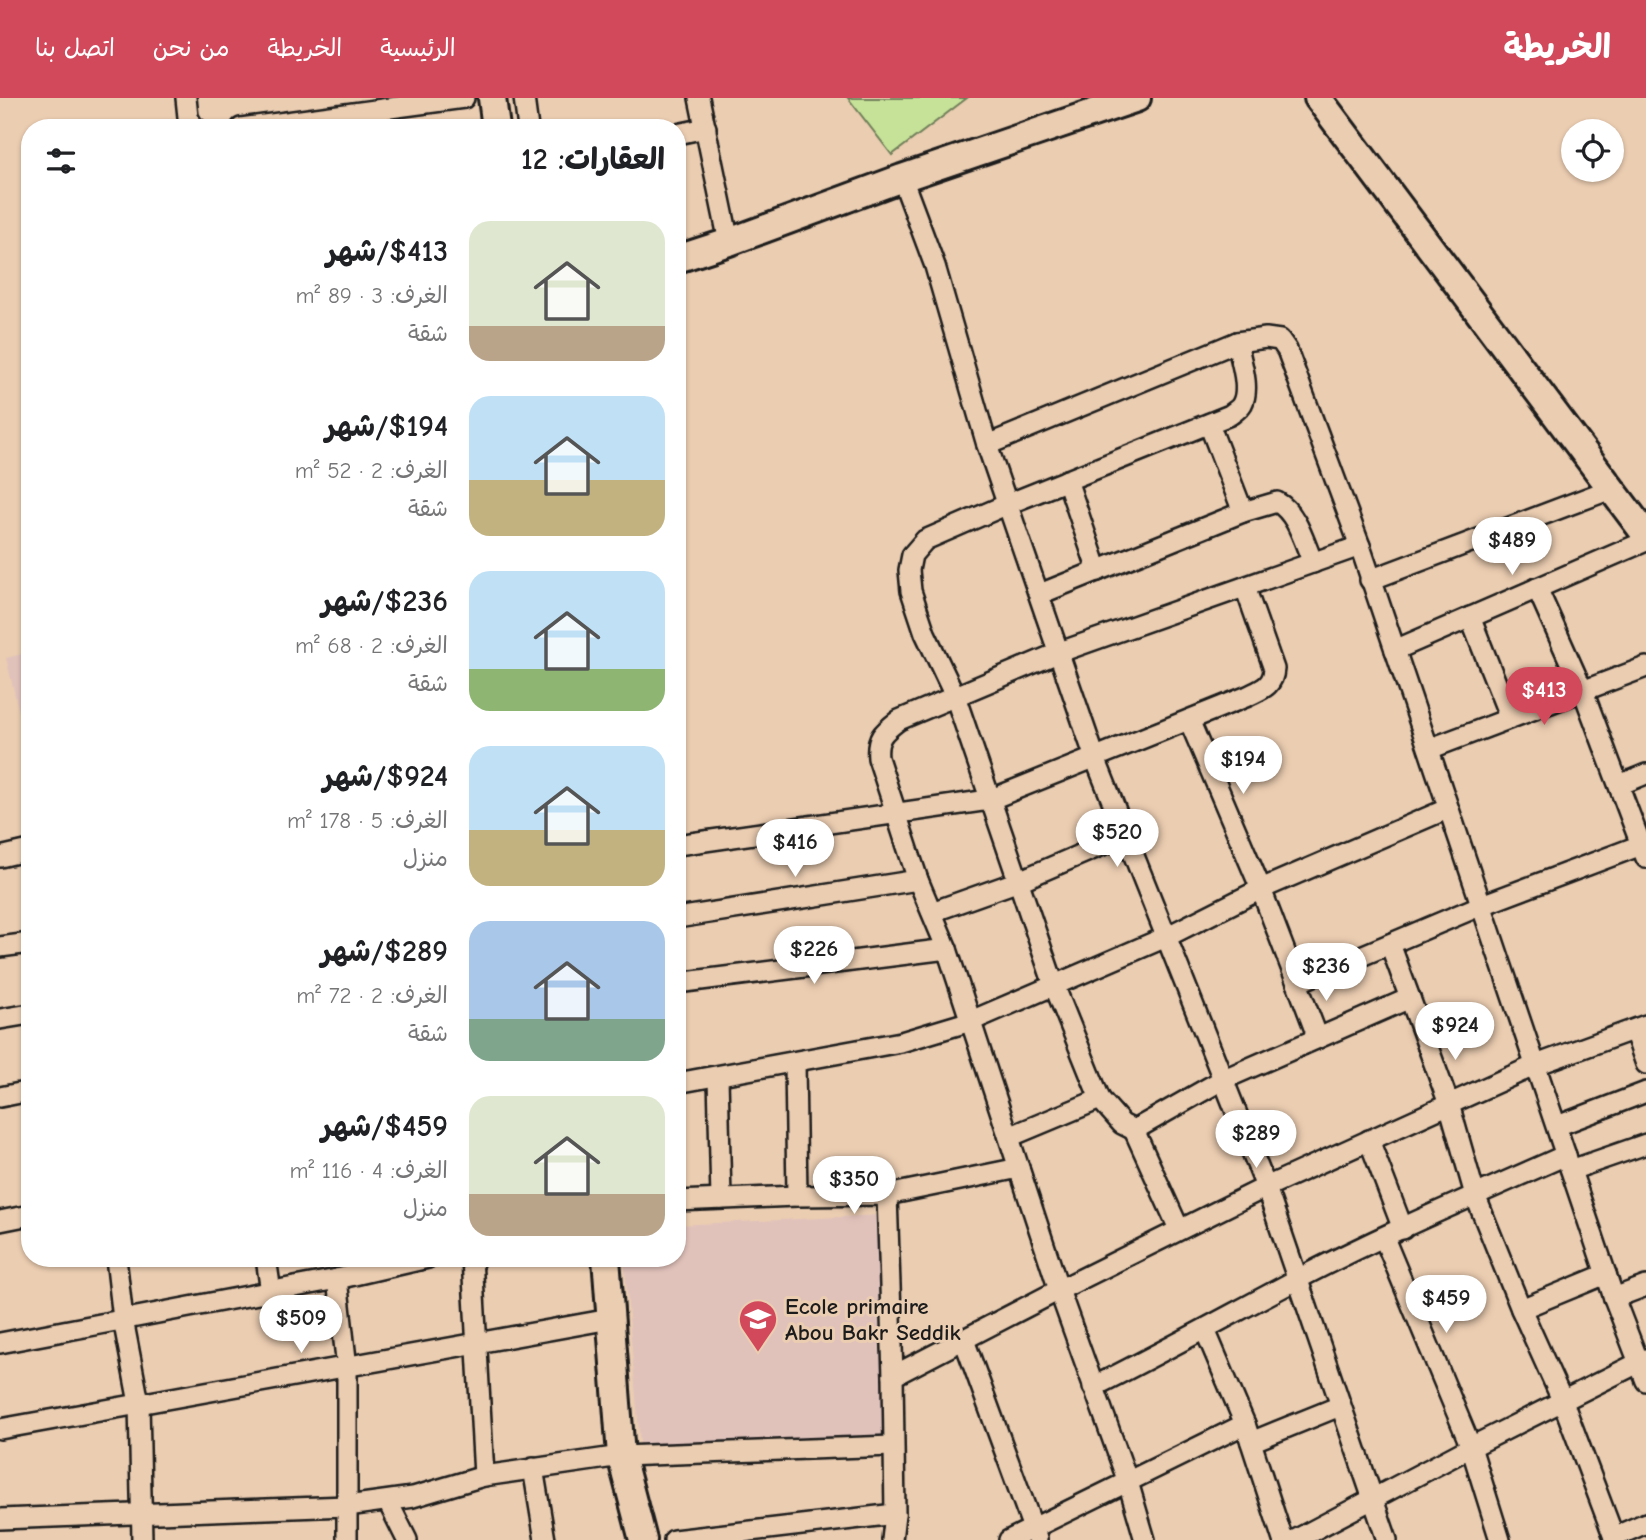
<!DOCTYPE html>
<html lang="ar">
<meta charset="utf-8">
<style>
body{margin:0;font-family:"Comic Neue","Playpen Sans Arabic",sans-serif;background:#f2f2f2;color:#202124;direction:rtl;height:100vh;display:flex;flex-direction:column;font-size:26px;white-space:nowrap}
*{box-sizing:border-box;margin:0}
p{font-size:23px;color:#757577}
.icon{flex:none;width:38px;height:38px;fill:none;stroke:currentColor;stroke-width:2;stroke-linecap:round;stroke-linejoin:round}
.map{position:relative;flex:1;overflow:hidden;direction:ltr}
.side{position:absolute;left:21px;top:21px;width:665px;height:1148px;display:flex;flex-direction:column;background:#fff;border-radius:28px;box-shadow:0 2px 5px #0004;direction:rtl}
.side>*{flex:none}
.tools{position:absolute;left:1561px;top:21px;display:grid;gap:14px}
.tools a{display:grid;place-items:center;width:63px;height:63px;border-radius:50%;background:#fff;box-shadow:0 2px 5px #0004;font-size:35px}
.price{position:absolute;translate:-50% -60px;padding:0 16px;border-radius:24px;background:#fff;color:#222;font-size:23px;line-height:46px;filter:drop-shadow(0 2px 4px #0008)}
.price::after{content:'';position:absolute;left:50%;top:42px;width:21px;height:16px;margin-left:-10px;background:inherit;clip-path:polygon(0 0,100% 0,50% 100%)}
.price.current{background:#d1495b;color:#fff}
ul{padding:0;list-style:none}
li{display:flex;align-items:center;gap:21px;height:175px;padding:0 21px}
li span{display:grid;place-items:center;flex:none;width:196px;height:140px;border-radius:21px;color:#555}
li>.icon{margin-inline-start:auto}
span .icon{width:84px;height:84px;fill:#fffc;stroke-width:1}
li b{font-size:30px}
h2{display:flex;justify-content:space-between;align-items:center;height:84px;padding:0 21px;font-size:30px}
header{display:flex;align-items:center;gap:42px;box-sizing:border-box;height:98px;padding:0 35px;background:#d1495b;color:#fff}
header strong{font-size:33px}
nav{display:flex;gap:38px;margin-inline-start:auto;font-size:24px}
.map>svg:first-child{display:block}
.built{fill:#e1c2bb}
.green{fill:#c6e298;stroke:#717f5a;stroke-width:2}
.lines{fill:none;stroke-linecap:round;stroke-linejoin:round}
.street-casing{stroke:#1c1c1c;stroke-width:24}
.secondary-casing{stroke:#1c1c1c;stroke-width:32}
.street{stroke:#ebcdb1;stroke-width:19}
.secondary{stroke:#ebcdb1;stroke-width:26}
.labels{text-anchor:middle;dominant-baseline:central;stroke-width:6;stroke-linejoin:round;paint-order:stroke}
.poi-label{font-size:23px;font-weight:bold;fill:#1c1c1c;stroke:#ebcdb1;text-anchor:start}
</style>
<header>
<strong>الخريطة</strong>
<nav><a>الرئيسية</a><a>الخريطة</a><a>من نحن</a><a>اتصل بنا</a></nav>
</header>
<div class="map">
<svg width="1646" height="1442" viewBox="0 0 1646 1442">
<rect width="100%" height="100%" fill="#ebcdb1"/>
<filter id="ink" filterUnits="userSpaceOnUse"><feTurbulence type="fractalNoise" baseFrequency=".0143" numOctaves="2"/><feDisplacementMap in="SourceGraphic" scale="14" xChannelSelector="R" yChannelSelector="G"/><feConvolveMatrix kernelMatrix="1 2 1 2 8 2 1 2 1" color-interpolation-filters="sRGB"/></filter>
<g filter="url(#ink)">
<g class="built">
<path d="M30 554V660L6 560Z"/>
<path d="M880 1117 885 1349 642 1368 624 1160H677V1127Z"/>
</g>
<path class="green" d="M848 0H967L892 57Z"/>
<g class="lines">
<g class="street-casing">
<g id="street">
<path d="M186 0 188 19 193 28 196 30"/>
<path d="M524 0 528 30"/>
<path d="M699 0 729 144"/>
<path d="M241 30 464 0"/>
<path d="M677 36 706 30"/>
<path d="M902 80 935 168 987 347 1095 660 1266 1089 1387 1442"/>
<path d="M1237 244C1240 261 1251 290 1242 306 1240 310 1234 314 1230 317L1008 406 925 442 912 457 909 472 911 493 925 535 955 598 1054 887 1100 1001 1122 1026 1134 1032 1222 982 1410 900"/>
<path d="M1209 326 1243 414"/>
<path d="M987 347 1237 244 1266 240 1280 242 1287 252 1360 448 1614 1200"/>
<path d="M1067 382 1098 473"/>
<path d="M1370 482 1611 391"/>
<path d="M1537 490 1583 593 1646 760"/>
<path d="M1040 496 1243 414 1277 404C1297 415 1304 444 1313 465"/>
<path d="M1470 519 1510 620"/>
<path d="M1395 552 1646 443"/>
<path d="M1189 622 1261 791 1297 885 1482 807 1641 747"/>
<path d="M1429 651 1646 569"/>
<path d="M1619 687 1646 676"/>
<path d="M677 747 989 702 1248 598C1262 591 1273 588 1274 571L1245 489"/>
<path d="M0 759 30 752"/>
<path d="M932 814 1019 783 1126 737"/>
<path d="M677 820 918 782"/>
<path d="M1390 846 1449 1006 1475 1097 1521 1211 1563 1304 1615 1442"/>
<path d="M0 849 30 845"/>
<path d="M677 885 947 851"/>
<path d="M1297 885 1318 940"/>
<path d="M0 921 30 916"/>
<path d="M1634 932 1646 966"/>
<path d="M795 965 797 1098"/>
<path d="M718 979 721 1101"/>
<path d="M677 985 901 944 971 923 1166 839 1261 791 1447 711"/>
<path d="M0 999 30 993"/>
<path d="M1557 1028 1646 994"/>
<path d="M1134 1032 1179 1131"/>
<path d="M1009 1039 1100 1001"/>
<path d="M1369 1042 1403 1131"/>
<path d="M1571 1072 1646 1046"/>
<path d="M887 1097 1019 1070"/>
<path d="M677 1103 797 1098 887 1097 893 1278 895 1416 892 1442"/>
<path d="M0 1123 30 1117"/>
<path d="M1384 1140 1471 1349 1500 1442"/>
<path d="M116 1160 123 1221 139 1305 142 1442"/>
<path d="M266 1160 271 1194"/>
<path d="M472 1160 484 1378"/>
<path d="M337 1181 347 1270V1442"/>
<path d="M1646 1188 1614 1200 1646 1283"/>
<path d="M1521 1211 1606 1176"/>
<path d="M1205 1232 1245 1326 1283 1442"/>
<path d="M964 1242 1037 1441"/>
<path d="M0 1245 337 1181 428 1160"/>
<path d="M893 1278 1059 1192 1266 1089 1536 967 1646 927"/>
<path d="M1093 1289C1161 1255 1228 1218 1296 1182 1383 1136 1476 1097 1566 1057"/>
<path d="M0 1331 610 1221"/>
<path d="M1251 1344 1340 1308"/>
<path d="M533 1370 545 1442"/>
<path d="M388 1404 407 1442"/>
<path d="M0 1421 347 1408 413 1399 484 1378 621 1358 893 1348"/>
<path d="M1614 1439 1646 1425"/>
<path d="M674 1442 895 1416"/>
<path d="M1009 1442 1245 1326"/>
<path d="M1145 1442 1128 1384 1059 1192 947 851 918 782 878 660C876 640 883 634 899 622L1060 554 1360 448"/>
<path d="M1295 1442 1471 1349 1646 1261"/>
</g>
</g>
<g class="secondary-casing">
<g id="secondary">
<path d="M492 0 496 30"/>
<path d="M1318 0 1646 437"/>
<path d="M677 161 729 144 902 80 1137 0"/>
<path d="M606 1160 621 1358 643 1442"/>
</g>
</g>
<use href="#street" class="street"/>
<use href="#secondary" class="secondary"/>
</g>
</g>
<defs>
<g id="school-pin" transform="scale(2.0125)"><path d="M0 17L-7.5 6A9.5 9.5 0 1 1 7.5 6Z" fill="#d1495b" stroke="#ebcdb1"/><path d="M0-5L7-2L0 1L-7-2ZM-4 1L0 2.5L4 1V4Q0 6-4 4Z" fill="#fff"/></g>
</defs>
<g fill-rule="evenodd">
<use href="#school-pin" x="758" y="1221"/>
</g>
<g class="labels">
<g class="poi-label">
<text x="785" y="1208">Ecole primaire<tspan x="785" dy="26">Abou Bakr Seddik</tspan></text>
</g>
</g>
</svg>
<div class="tools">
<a><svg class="icon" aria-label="locate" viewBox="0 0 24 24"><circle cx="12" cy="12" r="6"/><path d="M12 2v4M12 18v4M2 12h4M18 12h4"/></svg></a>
</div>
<b class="price" style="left:1512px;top:479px">$489</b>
<b class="price current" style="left:1544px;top:629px">$413</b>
<b class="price" style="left:1243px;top:698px">$194</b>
<b class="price" style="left:1117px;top:771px">$520</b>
<b class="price" style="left:795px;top:781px">$416</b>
<b class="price" style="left:814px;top:888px">$226</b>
<b class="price" style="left:1326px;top:905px">$236</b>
<b class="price" style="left:1455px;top:964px">$924</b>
<b class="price" style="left:1256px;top:1072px">$289</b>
<b class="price" style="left:854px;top:1118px">$350</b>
<b class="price" style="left:1446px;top:1237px">$459</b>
<b class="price" style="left:301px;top:1257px">$509</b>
<section class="side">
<h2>العقارات: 12<svg class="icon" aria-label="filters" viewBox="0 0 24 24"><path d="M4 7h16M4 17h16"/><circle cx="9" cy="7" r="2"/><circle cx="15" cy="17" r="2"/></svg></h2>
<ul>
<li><span style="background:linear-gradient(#dfe7d0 75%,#b9a48a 0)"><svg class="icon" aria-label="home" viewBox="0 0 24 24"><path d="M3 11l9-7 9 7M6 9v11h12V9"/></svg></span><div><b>$413/شهر</b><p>الغرف: 3 · 89 m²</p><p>شقة</p></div></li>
<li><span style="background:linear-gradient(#bfe0f5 60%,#c2b280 0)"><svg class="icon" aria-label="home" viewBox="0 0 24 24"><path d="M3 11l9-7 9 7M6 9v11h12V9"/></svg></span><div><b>$194/شهر</b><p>الغرف: 2 · 52 m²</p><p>شقة</p></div></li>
<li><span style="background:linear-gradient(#bfe0f5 70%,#8fb573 0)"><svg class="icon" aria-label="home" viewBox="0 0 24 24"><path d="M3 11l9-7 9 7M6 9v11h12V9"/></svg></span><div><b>$236/شهر</b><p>الغرف: 2 · 68 m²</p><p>شقة</p></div></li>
<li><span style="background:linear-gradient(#bfe0f5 60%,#c2b280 0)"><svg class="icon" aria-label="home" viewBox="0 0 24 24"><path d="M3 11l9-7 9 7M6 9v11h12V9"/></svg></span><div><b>$924/شهر</b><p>الغرف: 5 · 178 m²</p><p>منزل</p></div></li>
<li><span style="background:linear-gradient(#a9c7e8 70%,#7fa58c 0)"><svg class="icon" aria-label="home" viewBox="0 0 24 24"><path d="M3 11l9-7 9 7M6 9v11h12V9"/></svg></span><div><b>$289/شهر</b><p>الغرف: 2 · 72 m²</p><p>شقة</p></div></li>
<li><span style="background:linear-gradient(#dfe7d0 70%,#b9a48a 0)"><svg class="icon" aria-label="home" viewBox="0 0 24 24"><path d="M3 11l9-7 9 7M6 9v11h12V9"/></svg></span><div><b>$459/شهر</b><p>الغرف: 4 · 116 m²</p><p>منزل</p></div></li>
</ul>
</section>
</div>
